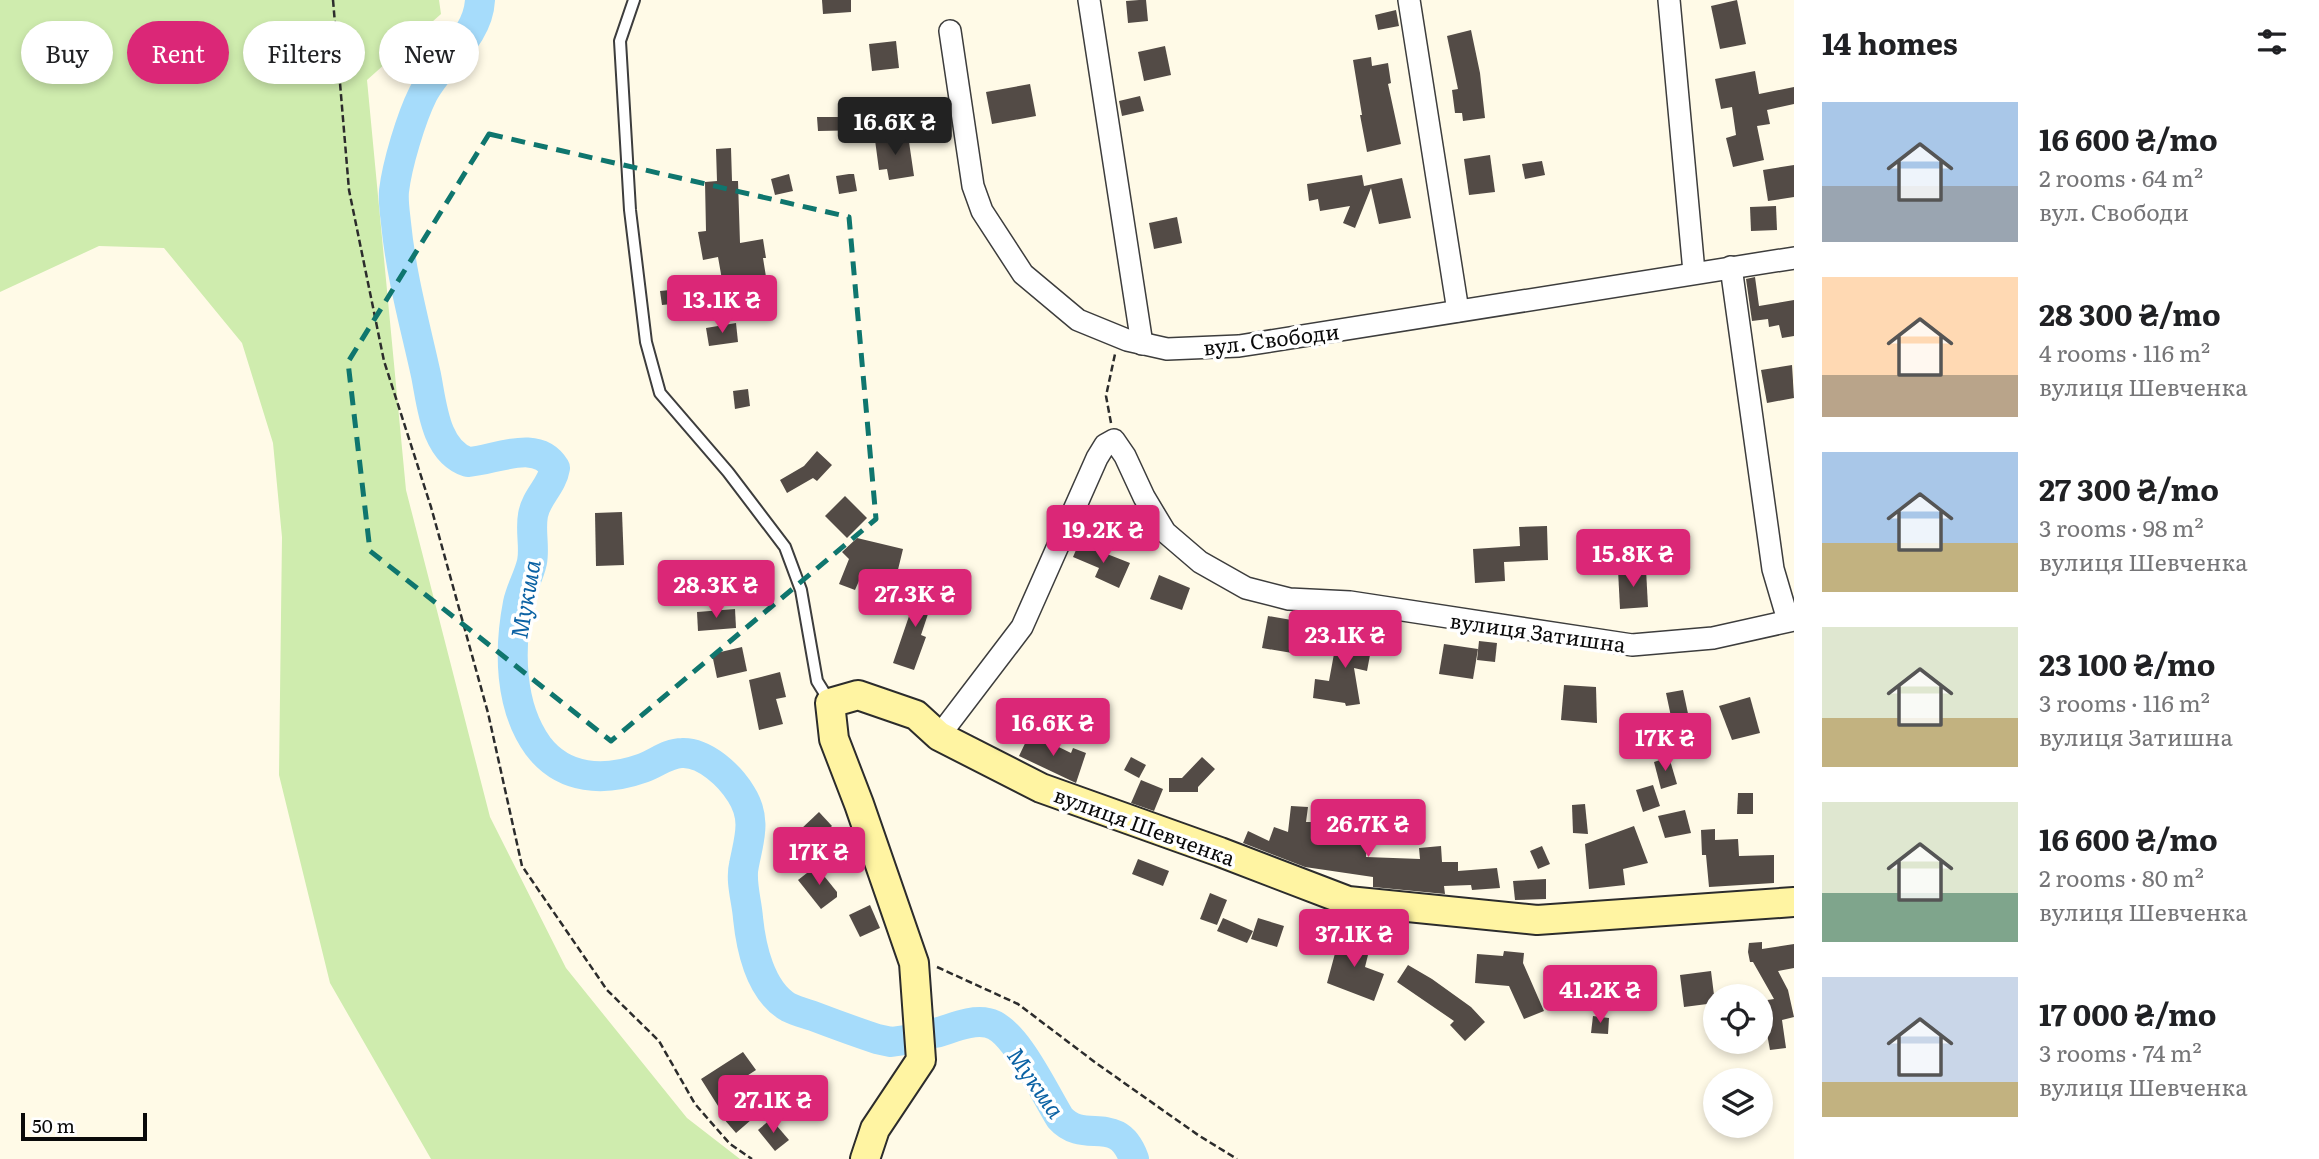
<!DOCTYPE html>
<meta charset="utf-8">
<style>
body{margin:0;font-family:Literata,serif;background:#f2f2f2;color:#202124;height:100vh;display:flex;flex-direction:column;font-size:26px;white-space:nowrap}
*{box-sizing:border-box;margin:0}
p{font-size:23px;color:#757577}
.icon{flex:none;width:38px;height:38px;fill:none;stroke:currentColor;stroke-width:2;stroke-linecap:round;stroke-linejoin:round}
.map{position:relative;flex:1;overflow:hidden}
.side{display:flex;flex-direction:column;background:#fff;width:525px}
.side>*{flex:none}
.hud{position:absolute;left:21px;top:21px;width:665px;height:63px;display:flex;gap:14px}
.buttons{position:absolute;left:1703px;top:984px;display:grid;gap:14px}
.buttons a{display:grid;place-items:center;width:70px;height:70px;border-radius:50%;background:#fff;box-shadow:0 4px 10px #0003;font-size:35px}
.scale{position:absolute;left:21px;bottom:18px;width:126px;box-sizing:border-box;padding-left:7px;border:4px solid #0a0a0a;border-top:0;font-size:19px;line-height:24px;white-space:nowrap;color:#0a0a0a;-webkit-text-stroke:5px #fff;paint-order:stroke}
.price{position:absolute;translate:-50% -60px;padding:0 16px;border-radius:7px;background:#db2777;color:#fff;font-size:23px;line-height:46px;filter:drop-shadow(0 2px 4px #0008)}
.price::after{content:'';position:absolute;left:50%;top:42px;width:21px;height:16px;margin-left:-10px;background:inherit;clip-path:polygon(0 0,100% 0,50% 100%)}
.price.active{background:#222;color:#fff}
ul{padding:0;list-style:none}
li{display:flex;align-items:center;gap:21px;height:175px;padding:0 28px}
li span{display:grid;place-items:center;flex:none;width:196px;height:140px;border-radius:0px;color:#555}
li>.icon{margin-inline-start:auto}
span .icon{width:84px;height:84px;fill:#fffc;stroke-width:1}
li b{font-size:30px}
h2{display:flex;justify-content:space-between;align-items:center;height:84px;padding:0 28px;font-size:30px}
.pill{padding:0 24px;border-radius:32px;background:#fff;box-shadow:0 4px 10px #0003;font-size:24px;line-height:63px}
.pill.active{background:#db2777;color:#fff}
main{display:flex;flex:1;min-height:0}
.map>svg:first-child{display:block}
.green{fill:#cfecae}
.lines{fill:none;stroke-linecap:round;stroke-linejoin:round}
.river{stroke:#a6dcfb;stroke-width:30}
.building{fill:#534b46}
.lane-casing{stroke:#3d3d3d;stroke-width:14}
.street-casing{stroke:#3d3d3d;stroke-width:24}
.secondary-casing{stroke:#2c2c2c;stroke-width:32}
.path{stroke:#2c2c2c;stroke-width:2.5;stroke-dasharray:7 3.5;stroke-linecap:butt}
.lane{stroke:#fff;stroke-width:10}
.street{stroke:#fff;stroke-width:21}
.secondary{stroke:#fff4a2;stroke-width:28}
.marked{fill:none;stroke:#0f766e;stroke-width:5;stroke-dasharray:14 9;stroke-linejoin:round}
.labels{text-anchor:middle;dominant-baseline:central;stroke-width:7;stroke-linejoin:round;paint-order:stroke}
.street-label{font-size:21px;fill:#0a0a0a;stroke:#fff}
.water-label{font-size:23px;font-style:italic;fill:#0b62a4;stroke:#fff}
</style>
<main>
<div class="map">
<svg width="1794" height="1159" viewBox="0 0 1794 1159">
<rect width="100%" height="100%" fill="#fffae7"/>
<path class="green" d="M0 0H439L441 14 367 80 406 490 490 817 566 968 687 1118 740 1159H431L330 983 279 775 282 537 273 443 242 343 164 248 99 246 0 292Z"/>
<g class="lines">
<g class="river">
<path d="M480 0C478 39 440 61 423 94 411 118 397 165 394 191 393 202 395 213 396 223 401 275 415 325 426 375 432 405 435 451 468 462 496 460 537 438 555 468 552 486 536 497 533 515 530 531 535 547 532 562 529 576 521 589 518 603 509 649 509 706 538 746 564 780 604 782 643 768 657 763 668 753 682 753 705 752 730 776 741 794 757 819 749 839 744 865 740 881 747 902 748 918 751 947 760 990 788 1007 796 1011 804 1013 813 1016 834 1024 856 1032 877 1039L891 1042 905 1040"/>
<path d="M935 1033C951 1029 971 1019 988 1023 1015 1028 1046 1096 1060 1118 1085 1146 1117 1112 1134 1159"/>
</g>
</g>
<g class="building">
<path d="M822 0H851V12L823 14Z"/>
<path d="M1139 0H1146L1148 21 1128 23 1126 1Z"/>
<path d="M1737 0 1746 44 1720 49 1711 6Z"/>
<path d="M1396 10 1399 26 1378 30 1375 15Z"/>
<path d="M1471 30 1480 73 1485 118 1463 121 1462 113H1455L1452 90 1458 89 1447 36Z"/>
<path d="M896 41 899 68 872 71 869 44Z"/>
<path d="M1165 46 1171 75 1144 81 1138 52Z"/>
<path d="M1371 57 1372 66 1388 63 1391 83 1388 84 1401 144 1367 152 1360 115H1362L1353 60Z"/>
<path d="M1755 71 1759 94 1794 87V104L1767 110 1770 124 1757 126 1764 160 1733 167 1726 138 1736 135 1732 107 1721 109 1715 79Z"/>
<path d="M1030 84 1036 116 992 124 986 92Z"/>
<path d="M1140 96 1144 111 1122 116 1119 101Z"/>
<path d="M843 105H868L869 130 818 131 817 117H843Z"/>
<path d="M908 135 914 176 889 180 887 169 879 170 875 140Z"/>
<path d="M731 148 732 181H738L740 243 763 239 766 258H763L767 283 724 291 718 257 703 260 698 232 706 231 705 182 717 181 716 149Z"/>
<path d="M1490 155 1495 192 1469 195 1464 159Z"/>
<path d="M1542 161 1545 175 1525 179 1522 164Z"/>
<path d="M1794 165V197L1768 201 1763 170Z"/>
<path d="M789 174 793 191 775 195 771 179Z"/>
<path d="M849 174H854L857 191 839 194 836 176Z"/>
<path d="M1362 175 1364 186 1402 178 1411 218 1379 224 1371 188 1355 228 1343 223 1350 206 1320 211 1318 199 1309 201 1307 184Z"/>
<path d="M1776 206 1777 230 1751 231 1750 207Z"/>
<path d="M1177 217 1182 243 1154 249 1149 223Z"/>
<path d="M1755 277 1759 306 1794 300V336L1782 338 1779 325 1769 327 1768 319 1752 321 1746 279Z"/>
<path d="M680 289 682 303 662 305 660 291Z"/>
<path d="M736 323 738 342 709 346 706 328Z"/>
<path d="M1792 365 1794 398 1767 403 1761 370Z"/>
<path d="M748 389 750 406 735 409 733 391Z"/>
<path d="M817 451 832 465 817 481 813 478 787 493 780 480 804 466Z"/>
<path d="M845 496 867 518 847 538 825 516Z"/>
<path d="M622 512 624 565 596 566 595 513Z"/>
<path d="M1547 526 1548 560 1504 562 1505 581 1475 583 1473 549 1520 546 1519 527Z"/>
<path d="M857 538 903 549 895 582 862 574 855 590 839 584 849 559 842 552Z"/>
<path d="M1079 543 1130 563 1119 588 1095 577 1099 568 1073 557Z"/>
<path d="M1646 569 1648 607 1620 609 1618 570Z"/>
<path d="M1159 575 1190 588 1182 610 1150 599Z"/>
<path d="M920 584 936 590 921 635 926 637 914 670 893 663Z"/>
<path d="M735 609 736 628 698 631 697 612Z"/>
<path d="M1268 616 1309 623 1304 655 1262 648Z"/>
<path d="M1338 632 1373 639 1367 671 1354 668 1360 704 1346 706 1345 703 1313 698 1315 679 1329 681Z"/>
<path d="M1479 641 1497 643 1495 662 1477 660Z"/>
<path d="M1444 644 1478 649 1473 679 1439 674Z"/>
<path d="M742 647 747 671 717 678 712 654Z"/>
<path d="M780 672 786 697 776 699 783 724 759 730 749 680Z"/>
<path d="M1564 685 1596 687 1597 723 1561 720Z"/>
<path d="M1683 690 1690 723 1673 726 1666 693Z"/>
<path d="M1750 697 1760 733 1732 740 1719 706Z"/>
<path d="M1030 733 1071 753 1073 748 1086 753 1076 783 1019 756Z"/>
<path d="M1131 757 1146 765 1139 778 1124 770Z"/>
<path d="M1202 757 1215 769 1198 787V792H1169V778H1182Z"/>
<path d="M1669 757 1677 784 1661 789 1654 762Z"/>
<path d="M1141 780 1163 789 1154 811 1131 803Z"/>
<path d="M1653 785 1660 806 1643 812 1636 790Z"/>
<path d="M1738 793H1753V814H1737Z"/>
<path d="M1585 804 1588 834 1573 833 1572 805Z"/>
<path d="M1291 806 1308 807 1306 822H1315L1314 832 1367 840 1366 857 1420 859 1419 848 1441 846 1442 862H1458V871L1497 868 1500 888 1472 890 1471 885 1444 886 1445 894 1373 887V877L1305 867 1243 843 1248 831 1269 841 1274 827 1288 832Z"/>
<path d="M1685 810 1691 833 1665 838 1658 816Z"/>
<path d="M819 812 832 826 813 844 800 830Z"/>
<path d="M1634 826 1648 863 1623 869 1625 885 1589 889 1585 844Z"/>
<path d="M1715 829V840L1738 839 1739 856 1774 855V883L1709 887 1706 855H1702L1701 830Z"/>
<path d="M1542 846 1550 864 1538 869 1530 851Z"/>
<path d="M1138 859 1169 871 1163 886 1132 874Z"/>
<path d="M816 866 837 892V897L821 909 798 880Z"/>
<path d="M1546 879V899L1515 900 1513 881Z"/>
<path d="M1210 893 1227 900 1217 925 1200 919Z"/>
<path d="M870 905 880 928 860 937 849 915Z"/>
<path d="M1223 918 1253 931 1247 943 1217 931Z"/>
<path d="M1258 918 1284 926 1277 947 1251 939Z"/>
<path d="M1340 935 1371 943 1365 967 1384 974 1374 1001 1327 983Z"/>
<path d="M1762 942V949L1794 944V968L1778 971 1788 990 1794 1017 1782 1020 1786 1048 1770 1050 1761 1001 1774 999 1753 962H1750L1748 952 1749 943Z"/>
<path d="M1504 951 1524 953 1523 963 1544 1011 1524 1019 1509 986 1475 983 1477 954 1503 956Z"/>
<path d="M1408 965 1432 979 1471 1007 1485 1022 1465 1041 1450 1025 1454 1021 1397 982Z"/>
<path d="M1711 971 1715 1003 1684 1007 1680 975Z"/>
<path d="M1639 974 1640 997 1609 998 1608 976Z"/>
<path d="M1593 1016 1609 1018 1608 1034 1591 1033Z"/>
<path d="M743 1052 756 1070 736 1083 739 1088 736 1089 759 1113 736 1133 723 1118 725 1117 701 1079Z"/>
<path d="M771 1119 789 1140 775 1151 758 1130Z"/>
</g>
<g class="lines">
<g class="lane-casing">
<path id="lane" d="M634 0 620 41 630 210 646 342 660 393 728 472 785 547 801 590 817 681 830 702"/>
</g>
<g class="street-casing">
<g id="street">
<path d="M1089 0 1142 344"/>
<path d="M1409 0 1458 311"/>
<path d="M1669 0 1694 272"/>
<path d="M950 31 973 186 982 211 1023 274 1078 320 1127 340 1167 349 1239 346 1794 258"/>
<path d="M1731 267 1773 569 1788 620"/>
<path d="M939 736 1022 627 1097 458 1105 445 1114 440 1125 456 1144 497 1165 532 1200 562 1246 588 1289 599 1350 602 1632 645 1713 638 1794 620"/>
</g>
</g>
<g class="secondary-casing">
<path id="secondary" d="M865 1159 875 1129 921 1060 914 963 859 804 834 739 830 703 858 695 916 715 939 736 1041 788 1220 852 1348 901 1537 920 1794 902"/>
</g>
<g class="path">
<path d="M333 0 349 190 384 361 431 507 488 713 522 866 607 990 659 1041 695 1104 730 1144 752 1159"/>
<path d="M1111 423 1106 396 1115 354"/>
<path d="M937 967 1018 1004 1096 1063 1198 1135 1237 1159"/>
</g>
<use href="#lane" class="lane"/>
<use href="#street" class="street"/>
<use href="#secondary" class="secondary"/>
</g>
<path class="marked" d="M489 134 849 217 876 519 611 741 370 551 348 362Z"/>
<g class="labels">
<g class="street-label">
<text transform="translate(1271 338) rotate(-7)">вул. Свободи</text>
<text transform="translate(1538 631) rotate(8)">вулиця Затишна</text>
<text transform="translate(1145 825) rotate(20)">вулиця Шевченка</text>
</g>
<g class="water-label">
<text transform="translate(524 599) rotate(-80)">Мукша</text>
<text transform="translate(1037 1082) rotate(55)">Мукша</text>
</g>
</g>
</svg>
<div class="buttons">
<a><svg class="icon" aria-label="locate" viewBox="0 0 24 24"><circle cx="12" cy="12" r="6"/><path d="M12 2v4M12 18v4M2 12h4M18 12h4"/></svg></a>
<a><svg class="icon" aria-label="layers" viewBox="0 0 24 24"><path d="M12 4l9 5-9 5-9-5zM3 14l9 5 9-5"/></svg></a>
</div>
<div class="scale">50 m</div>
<b class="price active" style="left:895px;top:157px">16.6K ₴</b>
<b class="price" style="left:722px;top:335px">13.1K ₴</b>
<b class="price" style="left:1103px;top:565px">19.2K ₴</b>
<b class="price" style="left:1633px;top:589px">15.8K ₴</b>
<b class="price" style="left:716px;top:620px">28.3K ₴</b>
<b class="price" style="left:915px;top:629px">27.3K ₴</b>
<b class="price" style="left:1345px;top:670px">23.1K ₴</b>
<b class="price" style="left:1053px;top:758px">16.6K ₴</b>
<b class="price" style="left:1665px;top:773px">17K ₴</b>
<b class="price" style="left:1368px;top:859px">26.7K ₴</b>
<b class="price" style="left:819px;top:887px">17K ₴</b>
<b class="price" style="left:1354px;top:969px">37.1K ₴</b>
<b class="price" style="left:1600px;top:1025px">41.2K ₴</b>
<b class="price" style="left:773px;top:1135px">27.1K ₴</b>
<div class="hud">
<a class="pill">Buy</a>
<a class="pill active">Rent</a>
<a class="pill">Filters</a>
<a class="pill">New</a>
</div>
</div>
<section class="side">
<h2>14 homes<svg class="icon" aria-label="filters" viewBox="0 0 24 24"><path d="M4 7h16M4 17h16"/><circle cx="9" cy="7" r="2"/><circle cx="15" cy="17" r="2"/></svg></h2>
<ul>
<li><span style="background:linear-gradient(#a9c7e8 60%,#9aa5b1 0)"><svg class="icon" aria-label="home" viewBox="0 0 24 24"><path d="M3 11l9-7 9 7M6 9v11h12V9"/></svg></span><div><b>16 600 ₴/mo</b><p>2 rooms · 64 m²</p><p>вул. Свободи</p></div></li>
<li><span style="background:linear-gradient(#ffd9b3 70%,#b9a48a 0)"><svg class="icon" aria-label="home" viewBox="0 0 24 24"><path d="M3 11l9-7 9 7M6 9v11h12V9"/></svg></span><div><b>28 300 ₴/mo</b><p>4 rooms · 116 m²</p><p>вулиця Шевченка</p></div></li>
<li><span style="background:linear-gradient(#a9c7e8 65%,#c2b280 0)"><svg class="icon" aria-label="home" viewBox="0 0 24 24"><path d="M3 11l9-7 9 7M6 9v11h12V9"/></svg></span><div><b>27 300 ₴/mo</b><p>3 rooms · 98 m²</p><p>вулиця Шевченка</p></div></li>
<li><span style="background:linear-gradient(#dfe7d0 65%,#c2b280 0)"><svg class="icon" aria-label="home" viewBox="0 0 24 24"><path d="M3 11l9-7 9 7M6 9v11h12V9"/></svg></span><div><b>23 100 ₴/mo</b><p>3 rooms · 116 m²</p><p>вулиця Затишна</p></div></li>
<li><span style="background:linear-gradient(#dfe7d0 65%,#7fa58c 0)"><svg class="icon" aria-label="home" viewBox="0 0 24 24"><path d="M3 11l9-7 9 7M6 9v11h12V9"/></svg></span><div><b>16 600 ₴/mo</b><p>2 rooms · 80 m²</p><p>вулиця Шевченка</p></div></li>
<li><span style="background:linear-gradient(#c9d6e8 75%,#c2b280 0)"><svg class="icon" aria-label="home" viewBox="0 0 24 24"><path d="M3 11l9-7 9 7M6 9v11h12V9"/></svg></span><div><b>17 000 ₴/mo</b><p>3 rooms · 74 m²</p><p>вулиця Шевченка</p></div></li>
</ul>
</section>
</main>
